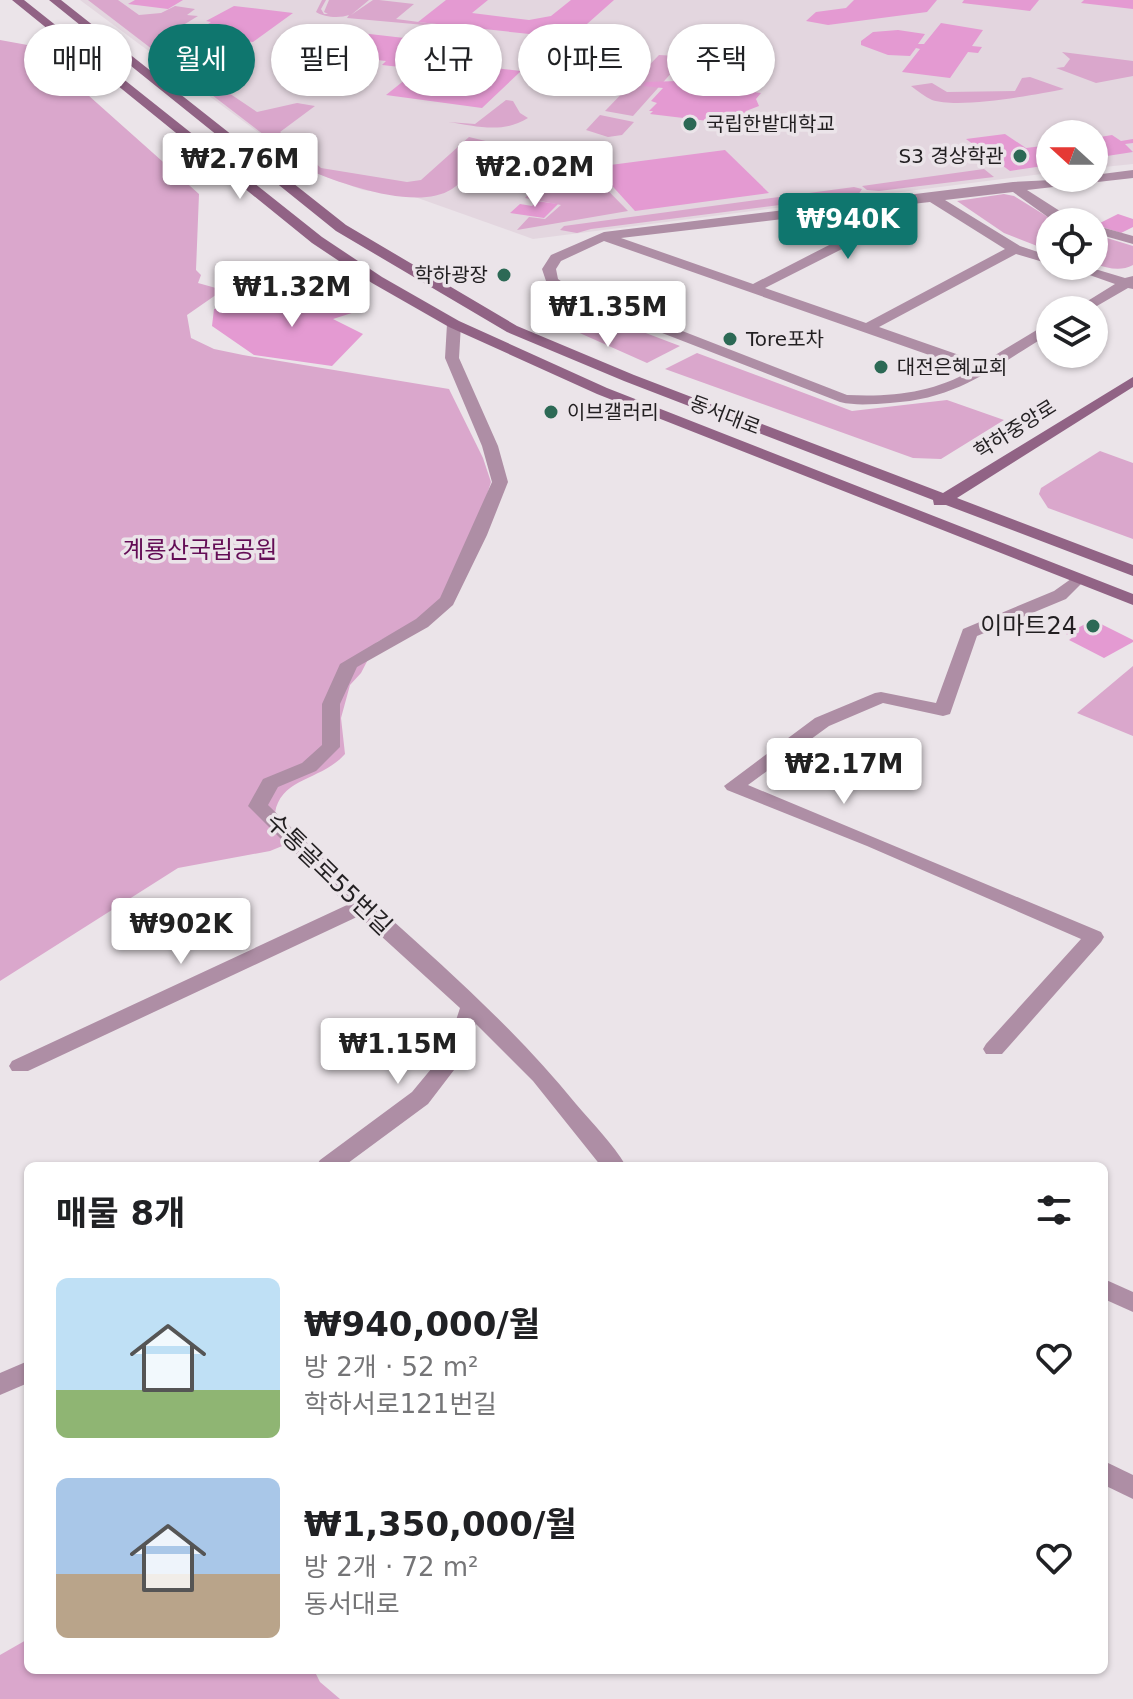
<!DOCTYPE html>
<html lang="ko">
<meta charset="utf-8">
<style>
body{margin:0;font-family:"DejaVu Sans","Noto Sans KR",sans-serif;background:#f6f6f6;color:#202124;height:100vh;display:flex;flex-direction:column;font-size:30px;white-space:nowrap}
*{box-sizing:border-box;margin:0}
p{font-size:26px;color:#757577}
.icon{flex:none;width:44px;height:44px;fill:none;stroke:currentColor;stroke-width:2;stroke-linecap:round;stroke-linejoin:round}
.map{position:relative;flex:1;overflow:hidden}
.panel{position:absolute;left:24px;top:1162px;width:1084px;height:512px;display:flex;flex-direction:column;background:#fff;border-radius:12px;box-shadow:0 2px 6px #0004}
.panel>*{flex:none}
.top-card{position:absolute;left:24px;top:24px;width:1086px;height:72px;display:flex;gap:16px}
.needle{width:52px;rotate:291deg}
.buttons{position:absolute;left:1036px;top:120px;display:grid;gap:16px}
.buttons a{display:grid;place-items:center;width:72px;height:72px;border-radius:50%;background:#fff;box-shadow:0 2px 6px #0004;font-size:40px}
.price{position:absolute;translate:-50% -68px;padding:0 18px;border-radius:8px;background:#fff;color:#222;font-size:26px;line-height:52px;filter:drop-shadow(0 2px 4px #0008)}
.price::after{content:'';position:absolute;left:50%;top:48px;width:24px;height:18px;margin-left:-12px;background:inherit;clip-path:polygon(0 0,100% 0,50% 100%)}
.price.selected{background:#0f766e;color:#fff}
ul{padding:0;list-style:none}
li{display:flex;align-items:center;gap:24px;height:200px;padding:0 32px}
li span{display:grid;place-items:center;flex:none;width:224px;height:160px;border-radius:12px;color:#555}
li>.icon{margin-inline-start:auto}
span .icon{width:96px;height:96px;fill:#fffc;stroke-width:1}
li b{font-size:34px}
h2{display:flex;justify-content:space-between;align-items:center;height:96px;padding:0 32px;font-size:34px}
.pill{padding:0 28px;border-radius:36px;background:#fff;box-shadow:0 2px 6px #0004;font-size:28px;line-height:72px}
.pill.selected{background:#0f766e;color:#fff}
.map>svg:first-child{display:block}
.built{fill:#e3d6df}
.green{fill:#daa7cc}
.building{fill:#e49ad2}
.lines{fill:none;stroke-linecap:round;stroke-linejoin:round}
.street{fill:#ae8ea5;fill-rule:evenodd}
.secondary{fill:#916385;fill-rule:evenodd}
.poi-dot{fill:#2c6955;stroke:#ebe4e9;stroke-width:3}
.labels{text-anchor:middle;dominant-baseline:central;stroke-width:7;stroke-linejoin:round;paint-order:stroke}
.far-poi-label{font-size:20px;fill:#221f21;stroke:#ebe4e9;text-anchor:start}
.far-street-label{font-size:20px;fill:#221f21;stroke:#ebe4e9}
.park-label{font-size:24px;fill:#640d56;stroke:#ebe4e9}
.poi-label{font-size:24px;fill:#221f21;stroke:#ebe4e9;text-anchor:end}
.street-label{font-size:24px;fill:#221f21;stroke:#ebe4e9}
</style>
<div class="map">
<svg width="1133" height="1699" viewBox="0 0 1133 1699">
<rect width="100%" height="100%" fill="#ebe4e9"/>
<path class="built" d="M80 0H1133V164L1094 168V134H1050V173L533 239 415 197 363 190 310 171Z"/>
<g class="green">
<path d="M88 0H118L139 15 161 13 175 6 195 9 187 15 198 16 167 35 170 42 241 58 223 63 232 70 216 74 224 80 214 83 257 112 297 103 315 106 280 132 321 168 407 182 421 180 469 137 498 144C484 158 469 178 452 189 418 211 345 185 311 171Z"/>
<path d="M322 0H326L321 9 324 14H328L324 12 329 0H369L351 15 373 0H379L414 4 396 19 480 30 347 18 349 15C341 18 325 18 316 12Z"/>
<path d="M0 40 33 46 199 194 196 270 201 275 198 283 223 290 187 315 191 338 214 349 243 355 449 389 483 458 491 482 484 504 440 600 414 623 377 642 361 673 350 685 341 718 345 754C321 781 281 777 275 813L297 840 270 851 178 868 0 981Z"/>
<path d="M1062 52 1133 61V76L1096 83 1056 68 1064 67 1070 59Z"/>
<path d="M659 55 676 56 682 61 633 116 605 111Z"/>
<path d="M1030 77 1064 89C1035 95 959 109 932 100 925 97 918 91 911 86L932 83 947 92 1015 91 1022 78Z"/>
<path d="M506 100 513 101 520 113 528 118C503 134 476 126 448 122L475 124Z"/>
<path d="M600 115 634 122 622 135 608 137 586 130Z"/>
<path d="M577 159 628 211 517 230 529 217 545 219 561 205 525 198 559 161Z"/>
<path d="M984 169 994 177 879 191 867 190 862 186Z"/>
<path d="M854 187 862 189 858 195 591 229 577 233 560 230 564 226Z"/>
<path d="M1004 194 1014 196 1056 222H1050V251L1004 233 957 201Z"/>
<path d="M1094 234 1133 246V265C1120 272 1108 268 1094 264Z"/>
<path d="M572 305 680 346 647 363 546 318Z"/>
<path d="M697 353 852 411 947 400 1004 420 941 459 913 458 665 369Z"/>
<path d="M1100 451 1133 463V539L1048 508 1039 494 1041 488Z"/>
<path d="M1133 666V736L1077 713Z"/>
<path d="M28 1639V1670H314L320 1682 340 1699H0V1655Z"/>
</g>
<g class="building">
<path d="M135 0H183L168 9 128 4Z"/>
<path d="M446 0H488L472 13 529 20 551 16 571 0H614L578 32 558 37 418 22Z"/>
<path d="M854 0H937L927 12 828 25 806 21 816 12 846 8Z"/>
<path d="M964 0H1039L1030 11 962 3Z"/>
<path d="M1084 0H1133V9L1081 3Z"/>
<path d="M234 6 293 13 253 42 192 35 211 22 206 21Z"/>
<path d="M941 23 983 30 972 46 982 47 978 53 968 52 950 78 902 72 920 49 916 48 910 56 888 55 861 45V41L873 32 898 30 925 34 918 44H924Z"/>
<path d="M326 29 413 39 433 40 400 67 382 65 386 61 341 56 331 63 287 58Z"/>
<path d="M699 64 722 65 761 73 750 85 743 84 737 90 761 93 756 99 759 106 746 111 733 124 650 114 653 111H649L657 103 651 101 663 88 643 86 646 82 678 81Z"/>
<path d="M475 66 521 71 482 108 386 95 406 79 453 85Z"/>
<path d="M1005 134 1026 148 1050 145V165L1010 171 966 139Z"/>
<path d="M1112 135 1121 141 1133 139V143L1125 144 1133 152 1094 158V138Z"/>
<path d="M725 150 769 193 635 211 595 167Z"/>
<path d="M537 201 558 204 544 218 510 213 520 204 532 206Z"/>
<path d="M1118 214 1133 219V227L1121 233 1096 225Z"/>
<path d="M335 292 361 310 333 319 363 334 332 366 254 355 212 326 214 309 270 305Z"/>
<path d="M1093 620 1133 640V642L1104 658 1069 640 1073 637 1066 634Z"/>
</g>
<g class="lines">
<g class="street">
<path d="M1133 170V178L1027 190 1077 222 1052 220 1013 192 945 200 1020 246 1050 256V264L1016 254 879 327 982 363 1045 325 1050 324V334C993 367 960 399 890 403 874 404 856 406 840 402L559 293 547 284 542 269 551 255 604 232 1013 182 1094 178V175ZM930 202 1005 249 866 323 765 288 848 246 850 232 823 214ZM808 216 838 236 837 241 753 284 621 238ZM604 241 972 370C933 393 893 397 847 395L569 287 558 279 556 269 561 261Z"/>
<path d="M1094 225 1133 236V244L1094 233Z"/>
<path d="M1064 266H1085L1125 278 1133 276V289L1128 288 1090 310H1073L1115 284Z"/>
<path d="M454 320 461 324 459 358 498 446 508 482 487 535 453 605 428 627 357 667 340 704V747L316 771 278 787 268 805C369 906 486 993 576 1104 593 1124 613 1144 626 1166H601L533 1081 476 1024 467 1053 428 1104 344 1166H316L320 1160 412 1092 446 1051 460 1008 359 916 28 1071H12L9 1066 12 1061 347 905 248 806 263 779 302 763 322 745V704L340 664 416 619 440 598 492 482 482 446 445 358 447 324Z"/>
<path d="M1078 574 1086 579 1066 599 977 636 950 714 943 716 883 703 829 726 748 785 1101 932 1104 937 1101 942 1002 1054H986L983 1049 986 1044 1081 939 867 846 727 790 724 786 815 718 875 693 881 692 936 703 963 629 1054 591Z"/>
<path d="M1104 1279 1133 1292V1312L1104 1299Z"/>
<path d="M28 1361V1383L0 1395V1373Z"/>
<path d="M1104 1461 1133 1475V1499L1104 1485Z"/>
</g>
<g class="secondary">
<path d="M12 0H24L322 237 382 277 459 321 607 388 1133 594V605L597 394 449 327 372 283 312 243Z"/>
<path d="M49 0H61L346 225 517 326 634 375 943 493 1133 377V387L957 498 1133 565V576L946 505H934L933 500 624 381 507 332 336 231Z"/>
</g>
</g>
<g class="poi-dot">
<circle cx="690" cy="124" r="8"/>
<circle cx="1020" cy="156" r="8"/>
<circle cx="504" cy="275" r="8"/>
<circle cx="730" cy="339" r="8"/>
<circle cx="881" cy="367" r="8"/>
<circle cx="551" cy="412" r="8"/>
<circle cx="1093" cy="626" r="8"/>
</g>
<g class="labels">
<g class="far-poi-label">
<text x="706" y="124">국립한밭대학교</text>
<text x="1004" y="156" text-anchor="end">S3 경상학관</text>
<text x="488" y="275" text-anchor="end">학하광장</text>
<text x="746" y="339">Tore포차</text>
<text x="897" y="367">대전은혜교회</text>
<text x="567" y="412">이브갤러리</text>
</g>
<g class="far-street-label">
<text transform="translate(725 415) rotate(21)">동서대로</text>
<text transform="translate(1015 429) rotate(-32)">학하중앙로</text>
</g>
<g class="park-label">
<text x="200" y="550">계룡산국립공원</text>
</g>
<g class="poi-label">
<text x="1077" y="626">이마트24</text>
</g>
<g class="street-label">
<text transform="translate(329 874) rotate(44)">수통골로55번길</text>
</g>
</g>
</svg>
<div class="buttons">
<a><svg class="needle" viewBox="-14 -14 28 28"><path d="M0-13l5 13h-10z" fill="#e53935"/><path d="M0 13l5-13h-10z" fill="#757577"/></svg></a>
<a><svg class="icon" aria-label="locate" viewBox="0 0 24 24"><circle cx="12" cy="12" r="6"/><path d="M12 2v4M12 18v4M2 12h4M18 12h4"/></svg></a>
<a><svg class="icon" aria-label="layers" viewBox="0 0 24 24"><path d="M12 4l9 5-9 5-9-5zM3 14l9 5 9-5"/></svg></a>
</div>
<b class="price" style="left:240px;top:201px">₩2.76M</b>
<b class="price" style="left:535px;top:209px">₩2.02M</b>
<b class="price selected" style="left:848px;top:261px">₩940K</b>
<b class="price" style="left:292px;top:329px">₩1.32M</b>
<b class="price" style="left:608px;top:349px">₩1.35M</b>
<b class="price" style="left:844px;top:806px">₩2.17M</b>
<b class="price" style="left:181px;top:966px">₩902K</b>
<b class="price" style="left:398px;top:1086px">₩1.15M</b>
<div class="top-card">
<a class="pill">매매</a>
<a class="pill selected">월세</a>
<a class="pill">필터</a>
<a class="pill">신규</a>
<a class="pill">아파트</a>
<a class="pill">주택</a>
</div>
<section class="panel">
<h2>매물 8개<svg class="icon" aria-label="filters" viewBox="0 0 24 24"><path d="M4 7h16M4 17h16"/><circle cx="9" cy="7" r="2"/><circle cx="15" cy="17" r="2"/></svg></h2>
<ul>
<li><span style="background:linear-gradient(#bfe0f5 70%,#8fb573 0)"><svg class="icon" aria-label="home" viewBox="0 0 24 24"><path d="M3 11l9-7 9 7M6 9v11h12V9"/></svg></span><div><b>₩940,000/월</b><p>방 2개 · 52 m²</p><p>학하서로121번길</p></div><svg class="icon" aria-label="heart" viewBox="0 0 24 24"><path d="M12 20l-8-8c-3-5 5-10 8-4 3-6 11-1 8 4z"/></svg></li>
<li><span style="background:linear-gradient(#a9c7e8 60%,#b9a48a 0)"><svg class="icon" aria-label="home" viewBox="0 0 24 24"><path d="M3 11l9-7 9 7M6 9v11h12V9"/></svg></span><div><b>₩1,350,000/월</b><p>방 2개 · 72 m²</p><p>동서대로</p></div><svg class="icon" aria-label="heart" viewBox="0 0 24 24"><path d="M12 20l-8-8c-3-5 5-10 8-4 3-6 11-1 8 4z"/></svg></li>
</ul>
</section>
</div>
